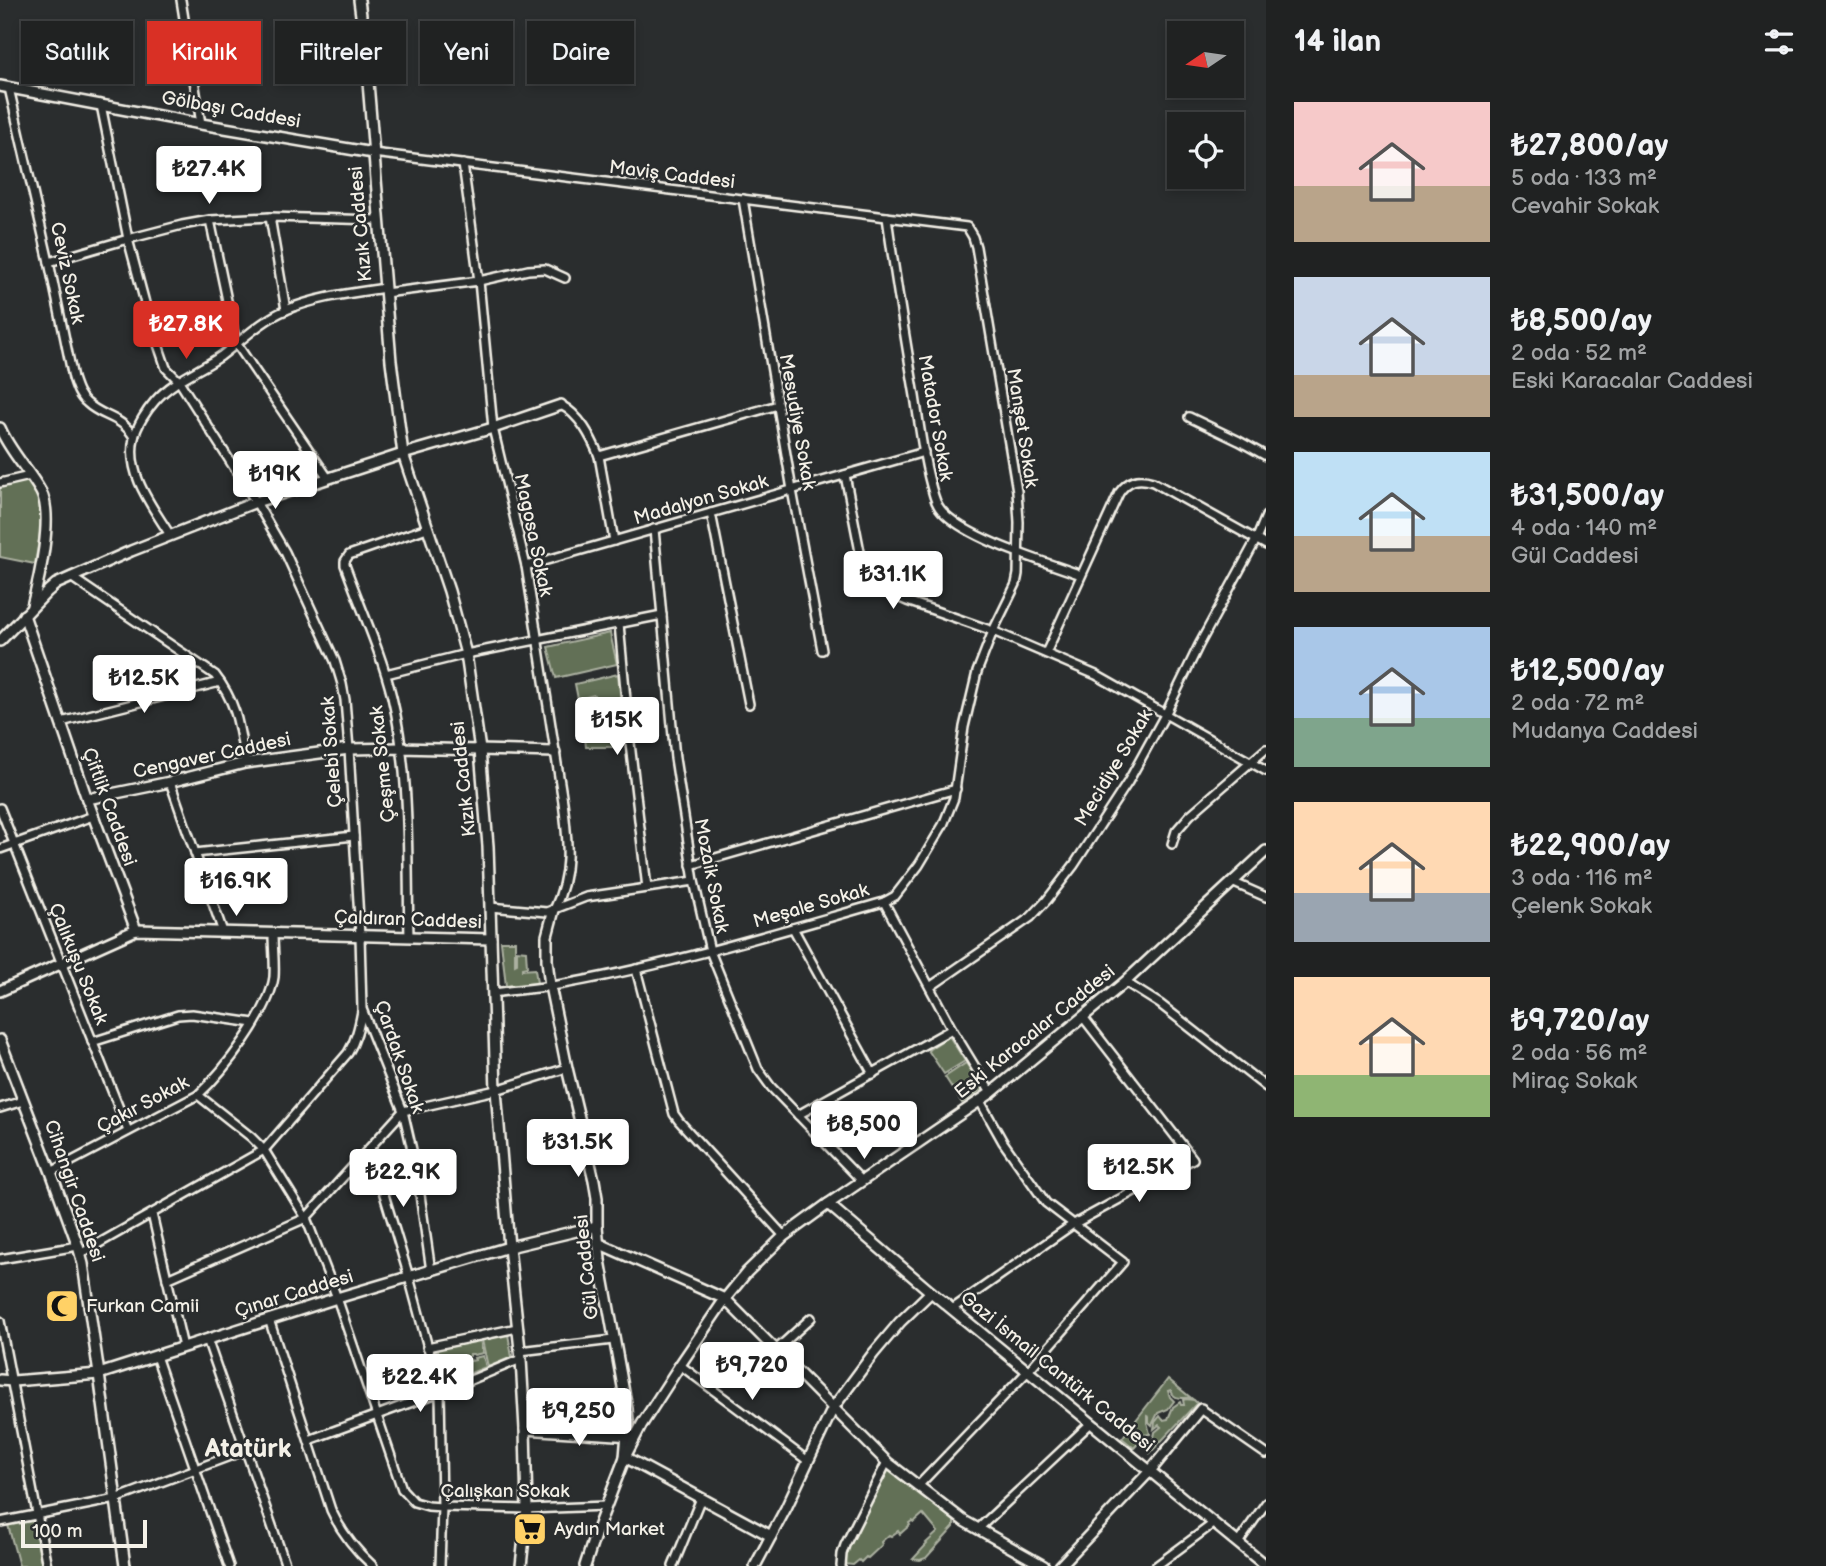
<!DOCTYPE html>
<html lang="tr">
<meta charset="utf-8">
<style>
body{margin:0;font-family:"Balsamiq Sans",sans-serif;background:#2d2f2f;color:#f1f3f6;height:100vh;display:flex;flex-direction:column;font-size:26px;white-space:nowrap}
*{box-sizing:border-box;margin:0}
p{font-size:23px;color:#a2a4a5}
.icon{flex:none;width:38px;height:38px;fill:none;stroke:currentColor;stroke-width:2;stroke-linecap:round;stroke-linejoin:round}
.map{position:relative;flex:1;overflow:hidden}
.drawer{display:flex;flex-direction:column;background:#202222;width:560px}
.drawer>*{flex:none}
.top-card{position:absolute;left:21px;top:21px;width:665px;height:63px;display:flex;gap:14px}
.needle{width:46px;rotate:257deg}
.buttons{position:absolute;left:1167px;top:21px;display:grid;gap:14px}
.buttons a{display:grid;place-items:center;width:77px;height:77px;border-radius:0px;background:#202222;box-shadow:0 4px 10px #0003,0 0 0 2px #3d3f40;font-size:35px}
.scale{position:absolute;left:21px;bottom:18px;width:126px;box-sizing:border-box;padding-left:7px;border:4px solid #f4f1e8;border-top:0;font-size:19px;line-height:24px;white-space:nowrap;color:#f4f1e8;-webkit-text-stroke:5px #2a2d2e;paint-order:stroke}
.price{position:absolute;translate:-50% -60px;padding:0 16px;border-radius:7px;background:#fff;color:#222;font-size:23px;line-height:46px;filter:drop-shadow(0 2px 4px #0008)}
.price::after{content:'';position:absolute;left:50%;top:42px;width:21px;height:16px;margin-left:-10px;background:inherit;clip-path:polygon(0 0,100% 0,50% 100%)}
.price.current{background:#d93025;color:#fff}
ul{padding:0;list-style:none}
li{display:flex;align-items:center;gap:21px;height:175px;padding:0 28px}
li span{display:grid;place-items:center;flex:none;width:196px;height:140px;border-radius:0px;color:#555}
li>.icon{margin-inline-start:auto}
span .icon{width:84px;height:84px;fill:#fffc;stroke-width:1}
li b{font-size:30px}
h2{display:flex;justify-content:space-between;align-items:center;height:84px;padding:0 28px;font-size:30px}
.chip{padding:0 24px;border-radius:0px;background:#202222;box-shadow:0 4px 10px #0003,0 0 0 2px #3d3f40;font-size:24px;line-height:63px}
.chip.current{background:#d93025;color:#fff}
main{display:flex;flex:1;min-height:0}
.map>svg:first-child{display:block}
.green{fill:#627057;stroke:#abb0a0;stroke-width:2}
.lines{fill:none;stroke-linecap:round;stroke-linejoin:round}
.minor-casing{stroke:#f4f1e8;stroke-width:12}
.tertiary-casing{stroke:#f4f1e8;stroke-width:14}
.minor{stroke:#2a2d2e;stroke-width:7}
.tertiary{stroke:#2a2d2e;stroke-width:9}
.labels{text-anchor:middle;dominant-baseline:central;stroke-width:5;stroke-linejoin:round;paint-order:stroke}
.street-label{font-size:19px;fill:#f4f1e8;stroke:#2a2d2e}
.poi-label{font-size:19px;fill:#f4f1e8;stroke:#2a2d2e;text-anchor:start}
.district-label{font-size:26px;font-weight:bold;fill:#f4f1e8;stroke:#2a2d2e}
</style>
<main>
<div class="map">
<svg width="1266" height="1566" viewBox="0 0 1266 1566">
<rect width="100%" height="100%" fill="#2a2d2e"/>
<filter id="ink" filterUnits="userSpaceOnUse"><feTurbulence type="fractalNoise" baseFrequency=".0143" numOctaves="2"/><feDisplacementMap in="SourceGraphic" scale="14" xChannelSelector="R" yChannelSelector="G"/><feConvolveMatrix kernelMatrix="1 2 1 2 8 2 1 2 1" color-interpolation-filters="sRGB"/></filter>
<g filter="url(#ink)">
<g class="green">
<path d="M15 481C20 481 27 480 31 484 50 501 38 542 35 564L0 557V485Z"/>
<path d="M610 633 617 664 556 678 548 647Z"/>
<path d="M618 674 622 711 599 716 594 695 578 699 575 684Z"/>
<path d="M622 713 624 741 620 747H586L583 721Z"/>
<path d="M501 941H515V965L517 964V950L526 951 527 967 522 968V970L535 969 537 983 506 986Z"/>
<path d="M949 1036 965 1061 944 1074 928 1050Z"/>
<path d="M966 1063 983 1089 962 1103 945 1077Z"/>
<path d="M508 1334 512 1357 488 1367 482 1340Z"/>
<path d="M480 1340 483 1353 474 1355 473 1354H470V1356L458 1359V1361L470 1359 471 1361 475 1360 474 1358 483 1356 486 1367 442 1384 433 1350Z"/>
<path d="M1168 1379 1191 1398C1182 1397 1174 1401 1171 1390L1168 1391 1170 1397 1174 1401 1168 1409 1158 1413 1152 1425 1149 1422V1417L1147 1416V1422L1150 1434 1143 1435V1438L1134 1448 1122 1438Z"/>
<path d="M1186 1399 1194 1400 1197 1403 1151 1452 1155 1432 1161 1427 1159 1425 1154 1429 1155 1422 1160 1416 1163 1420 1168 1419 1173 1407 1180 1402 1181 1405H1184L1183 1400Z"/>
<path d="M888 1468 954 1521V1527L926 1558 920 1560 913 1559 927 1544 926 1543 938 1532 923 1514 914 1522 912 1521 909 1523 910 1525 900 1534 898 1531 891 1536 889 1535 881 1542 882 1545 868 1558 866 1557 861 1562 859 1560 853 1565 844 1564 847 1550Z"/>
<path d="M33 1521 42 1566H19L8 1525Z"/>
</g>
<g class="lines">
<g class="minor-casing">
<g id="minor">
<path d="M181 0 201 124"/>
<path d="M9 88 49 262 73 378C76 387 79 397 87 403 103 418 120 415 134 437"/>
<path d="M101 105 128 239 149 318 166 368 179 381 256 502 285 552 335 661 342 684 345 700 349 749 360 936 362 1009 403 1111 416 1167 431 1271"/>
<path d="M373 153 967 227 973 237 976 247 1017 491 1019 522 1018 574 1016 584 993 631 977 672 964 727 954 798 943 825 919 865 895 896 884 902C774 933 664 967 552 986 532 989 513 990 493 993"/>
<path d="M463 164 479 281 493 428 526 566 563 802C568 842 572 872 554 910"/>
<path d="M743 199 792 490 822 650"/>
<path d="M270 217 286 310"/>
<path d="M887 217C895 277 905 337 915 396 920 429 924 464 934 496 936 503 939 509 945 514 973 541 1043 561 1081 575"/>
<path d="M210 220 236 343 328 478"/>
<path d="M49 262 128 239 182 225 210 220 270 217 379 220"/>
<path d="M385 293 479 281 528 270 545 269 565 278"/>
<path d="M561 405C580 415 591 437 599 456L614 541"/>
<path d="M1189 417 1239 441 1266 456"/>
<path d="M599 456 778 405"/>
<path d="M845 475 863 567 871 583 877 588 907 601 993 631 1096 675 1266 771"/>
<path d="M0 483 30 476"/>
<path d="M711 513 749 704"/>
<path d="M654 529 675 758 694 881 710 951 758 1069 771 1087 861 1180"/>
<path d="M170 535C152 506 126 474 134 438 137 425 147 410 155 401 172 381 199 371 221 356 242 340 262 320 286 310 317 297 352 293 385 288"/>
<path d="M526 566 924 452"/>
<path d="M71 577 215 675C238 705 239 727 245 763"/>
<path d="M619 624 630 743 647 888"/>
<path d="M1046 653 1119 493C1128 480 1138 477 1153 482L1266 545"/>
<path d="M386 674 466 654 662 615"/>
<path d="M61 722 220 682"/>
<path d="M170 782 223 932"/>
<path d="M0 808 128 1131"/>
<path d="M1172 844 1176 831 1190 815 1266 749"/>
<path d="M0 849 93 816"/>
<path d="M195 853 354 836"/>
<path d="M691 865 956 789"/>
<path d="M1232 882 1266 897"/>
<path d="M884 902 952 1029 991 1093"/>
<path d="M490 907 547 912 586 897 694 881"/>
<path d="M793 928 873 1074"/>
<path d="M409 937C407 858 411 775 392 697 381 652 361 609 345 565V561L349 555 427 528"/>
<path d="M636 969 674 1114 679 1121 784 1236"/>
<path d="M1125 982 1160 1004 1266 1087"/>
<path d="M930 987 1031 917 1047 900 1074 865 1128 782 1166 713 1199 645 1256 540 1266 516"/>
<path d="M92 1042 178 1015 192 1014 254 1023"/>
<path d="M198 1095 251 1137 264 1150 306 1218 337 1298 402 1489 414 1502 428 1506 442 1507 527 1509 606 1506"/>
<path d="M0 1108 23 1101"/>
<path d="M798 1115 952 1029"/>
<path d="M370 1148 409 1277 440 1392 442 1507 440 1566"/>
<path d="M51 1172 198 1095C224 1071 269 1013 274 977 275 963 273 948 273 934"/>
<path d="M152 1214 183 1347"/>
<path d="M80 1254 264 1150 348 1053C356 1040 359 1027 362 1011"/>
<path d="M0 1259 78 1246"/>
<path d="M167 1279 306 1218 403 1111 496 1090 567 1068"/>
<path d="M952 1309 1072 1225 1193 1159 1083 1017"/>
<path d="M269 1319 331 1510C341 1532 354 1549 373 1566"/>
<path d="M0 1321 47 1566"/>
<path d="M207 1339 286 1566"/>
<path d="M427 1347 517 1328"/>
<path d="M776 1350 811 1318"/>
<path d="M520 1351 613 1340"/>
<path d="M156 1356 229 1566"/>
<path d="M680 1365 808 1461"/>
<path d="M1201 1409 1266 1454"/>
<path d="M309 1440 456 1386 521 1359"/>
<path d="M918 1486 1028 1371 1123 1262 1046 1203 1003 1142 980 1101"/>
<path d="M0 1522 116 1499 246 1450"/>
<path d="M978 1529 1091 1423"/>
<path d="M1238 1543 1266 1503"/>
<path d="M673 1566 701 1498"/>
<path d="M841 1566 842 1554 845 1545 887 1462"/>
<path d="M1156 1566 1214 1523"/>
</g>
</g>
<g class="tertiary-casing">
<g id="tertiary">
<path d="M359 0 365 46 391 361 403 454 449 591 466 654 480 750 488 846 496 1090 509 1247 521 1359 525 1429 527 1509 521 1566"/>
<path d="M0 86 201 124 373 153"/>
<path d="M0 428C10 452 29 470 41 492 54 515 39 580 32 606"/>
<path d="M24 615 87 799 136 930"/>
<path d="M0 641 48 591 56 584 131 551 256 502 403 454 493 428 561 405"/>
<path d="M87 799 170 782 245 763 349 749 401 748 555 752"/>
<path d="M554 910 547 936V960L550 986 567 1068 594 1180 597 1198V1226L600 1260 627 1409 628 1421 625 1457 771 1536"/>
<path d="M0 991 136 930 491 939"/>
<path d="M0 1040 51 1172 78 1246 83 1264 99 1374 125 1566"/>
<path d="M828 1204 931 1292 1266 1566"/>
<path d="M598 1243 725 1299 887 1462 964 1521 1044 1566"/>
<path d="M0 1380 13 1381 99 1374 337 1298 509 1247 597 1226"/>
<path d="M525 1429 632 1436"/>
<path d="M585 1566 595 1535 625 1457 642 1424 680 1365 725 1299 747 1272 784 1236 828 1204 991 1093 1125 982 1266 851"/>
<path d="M755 1566 786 1508 833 1408 873 1354 900 1322 931 1292"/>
<path d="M1060 1566 1150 1471 1201 1409"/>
</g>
</g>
<use href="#minor" class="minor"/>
<use href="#tertiary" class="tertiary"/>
</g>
</g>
<defs>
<g id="mosque-square" transform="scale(1.75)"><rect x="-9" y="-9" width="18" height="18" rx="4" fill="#ffd166" stroke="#2a2d2e"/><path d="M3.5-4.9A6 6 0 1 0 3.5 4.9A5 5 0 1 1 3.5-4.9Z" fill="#111"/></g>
<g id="supermarket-square" transform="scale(1.75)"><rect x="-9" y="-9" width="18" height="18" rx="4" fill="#ffd166" stroke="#2a2d2e"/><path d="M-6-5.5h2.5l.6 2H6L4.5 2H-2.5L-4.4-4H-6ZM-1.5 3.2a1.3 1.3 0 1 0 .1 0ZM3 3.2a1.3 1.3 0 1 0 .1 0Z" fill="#111"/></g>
</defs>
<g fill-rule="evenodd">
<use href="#mosque-square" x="62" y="1306"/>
<use href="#supermarket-square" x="530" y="1529"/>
</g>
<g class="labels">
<g class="street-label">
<text transform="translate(231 110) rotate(10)">Gölbaşı Caddesi</text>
<text transform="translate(672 175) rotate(7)">Maviş Caddesi</text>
<text transform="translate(361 224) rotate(-95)">Kızık Caddesi</text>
<text transform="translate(67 273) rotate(78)">Ceviz Sokak</text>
<text transform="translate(935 418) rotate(80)">Matador Sokak</text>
<text transform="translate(797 422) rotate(80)">Mesudiye Sokak</text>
<text transform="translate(1022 428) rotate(81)">Manşet Sokak</text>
<text transform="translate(701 500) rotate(-16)">Madalyon Sokak</text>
<text transform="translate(533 535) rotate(78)">Magosa Sokak</text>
<text transform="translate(332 752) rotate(-94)">Çelebi Sokak</text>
<text transform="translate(212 756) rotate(-12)">Cengaver Caddesi</text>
<text transform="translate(383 764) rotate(-96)">Çeşme Sokak</text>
<text transform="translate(1114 768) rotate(-59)">Mecidiye Sokak</text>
<text transform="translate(464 779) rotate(-96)">Kızık Caddesi</text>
<text transform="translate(109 807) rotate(70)">Çiftlik Caddesi</text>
<text transform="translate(711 876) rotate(79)">Mozaik Sokak</text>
<text transform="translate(811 906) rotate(-16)">Meşale Sokak</text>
<text transform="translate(408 920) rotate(2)">Çaldıran Caddesi</text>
<text transform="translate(78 964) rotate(68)">Çalıkuşu Sokak</text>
<text transform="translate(1035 1032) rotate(-39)">Eski Karacalar Caddesi</text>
<text transform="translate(399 1057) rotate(71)">Çardak Sokak</text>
<text transform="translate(143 1105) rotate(-28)">Çakır Sokak</text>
<text transform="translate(74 1191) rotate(71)">Cihangir Caddesi</text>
<text transform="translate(587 1267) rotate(-96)">Gül Caddesi</text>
<text transform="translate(294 1294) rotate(-17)">Çınar Caddesi</text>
<text transform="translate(1057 1372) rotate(39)">Gazi İsmail Cantürk Caddesi</text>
<text x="505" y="1491">Çalışkan Sokak</text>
</g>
<g class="poi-label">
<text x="86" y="1306">Furkan Camii</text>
<text x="554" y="1529">Aydın Market</text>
</g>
<g class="district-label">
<text x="248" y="1449">Atatürk</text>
</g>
</g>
</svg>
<div class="buttons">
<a><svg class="needle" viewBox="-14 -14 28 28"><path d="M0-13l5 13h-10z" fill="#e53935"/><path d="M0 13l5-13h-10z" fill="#a2a4a5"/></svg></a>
<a><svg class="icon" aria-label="locate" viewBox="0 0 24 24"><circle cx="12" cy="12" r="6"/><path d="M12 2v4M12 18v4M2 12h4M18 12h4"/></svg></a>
</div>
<div class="scale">100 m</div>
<b class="price" style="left:209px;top:206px">₺27.4K</b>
<b class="price current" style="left:186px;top:361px">₺27.8K</b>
<b class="price" style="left:275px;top:511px">₺19K</b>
<b class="price" style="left:893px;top:611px">₺31.1K</b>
<b class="price" style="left:144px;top:715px">₺12.5K</b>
<b class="price" style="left:617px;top:757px">₺15K</b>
<b class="price" style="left:236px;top:918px">₺16.9K</b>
<b class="price" style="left:864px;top:1161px">₺8,500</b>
<b class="price" style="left:578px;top:1179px">₺31.5K</b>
<b class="price" style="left:1139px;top:1204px">₺12.5K</b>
<b class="price" style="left:403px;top:1209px">₺22.9K</b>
<b class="price" style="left:752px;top:1402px">₺9,720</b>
<b class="price" style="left:420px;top:1414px">₺22.4K</b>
<b class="price" style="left:579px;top:1448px">₺9,250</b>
<div class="top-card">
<a class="chip">Satılık</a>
<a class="chip current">Kiralık</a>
<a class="chip">Filtreler</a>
<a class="chip">Yeni</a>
<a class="chip">Daire</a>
</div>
</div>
<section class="drawer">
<h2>14 ilan<svg class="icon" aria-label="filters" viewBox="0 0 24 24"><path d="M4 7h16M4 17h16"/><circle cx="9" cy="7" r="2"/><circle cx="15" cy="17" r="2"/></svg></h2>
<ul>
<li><span style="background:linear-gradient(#f6c9c9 60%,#b9a48a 0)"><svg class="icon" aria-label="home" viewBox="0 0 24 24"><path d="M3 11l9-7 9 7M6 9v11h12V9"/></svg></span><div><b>₺27,800/ay</b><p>5 oda · 133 m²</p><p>Cevahir Sokak</p></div></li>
<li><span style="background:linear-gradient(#c9d6e8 70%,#b9a48a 0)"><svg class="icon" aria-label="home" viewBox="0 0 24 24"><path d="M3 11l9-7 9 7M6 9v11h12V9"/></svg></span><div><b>₺8,500/ay</b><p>2 oda · 52 m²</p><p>Eski Karacalar Caddesi</p></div></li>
<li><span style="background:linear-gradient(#bfe0f5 60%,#b9a48a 0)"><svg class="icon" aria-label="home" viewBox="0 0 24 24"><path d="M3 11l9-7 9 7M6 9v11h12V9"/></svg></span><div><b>₺31,500/ay</b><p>4 oda · 140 m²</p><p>Gül Caddesi</p></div></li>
<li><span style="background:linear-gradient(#a9c7e8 65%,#7fa58c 0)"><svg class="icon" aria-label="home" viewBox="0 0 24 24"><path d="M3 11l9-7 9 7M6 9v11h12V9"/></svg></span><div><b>₺12,500/ay</b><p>2 oda · 72 m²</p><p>Mudanya Caddesi</p></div></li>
<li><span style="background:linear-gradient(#ffd9b3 65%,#9aa5b1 0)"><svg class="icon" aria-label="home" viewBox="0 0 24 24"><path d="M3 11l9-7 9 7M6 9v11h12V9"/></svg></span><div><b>₺22,900/ay</b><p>3 oda · 116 m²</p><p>Çelenk Sokak</p></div></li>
<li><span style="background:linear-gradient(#ffd9b3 70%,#8fb573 0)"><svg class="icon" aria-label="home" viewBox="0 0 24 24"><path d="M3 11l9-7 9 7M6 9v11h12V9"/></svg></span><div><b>₺9,720/ay</b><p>2 oda · 56 m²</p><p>Miraç Sokak</p></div></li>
</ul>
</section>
</main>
